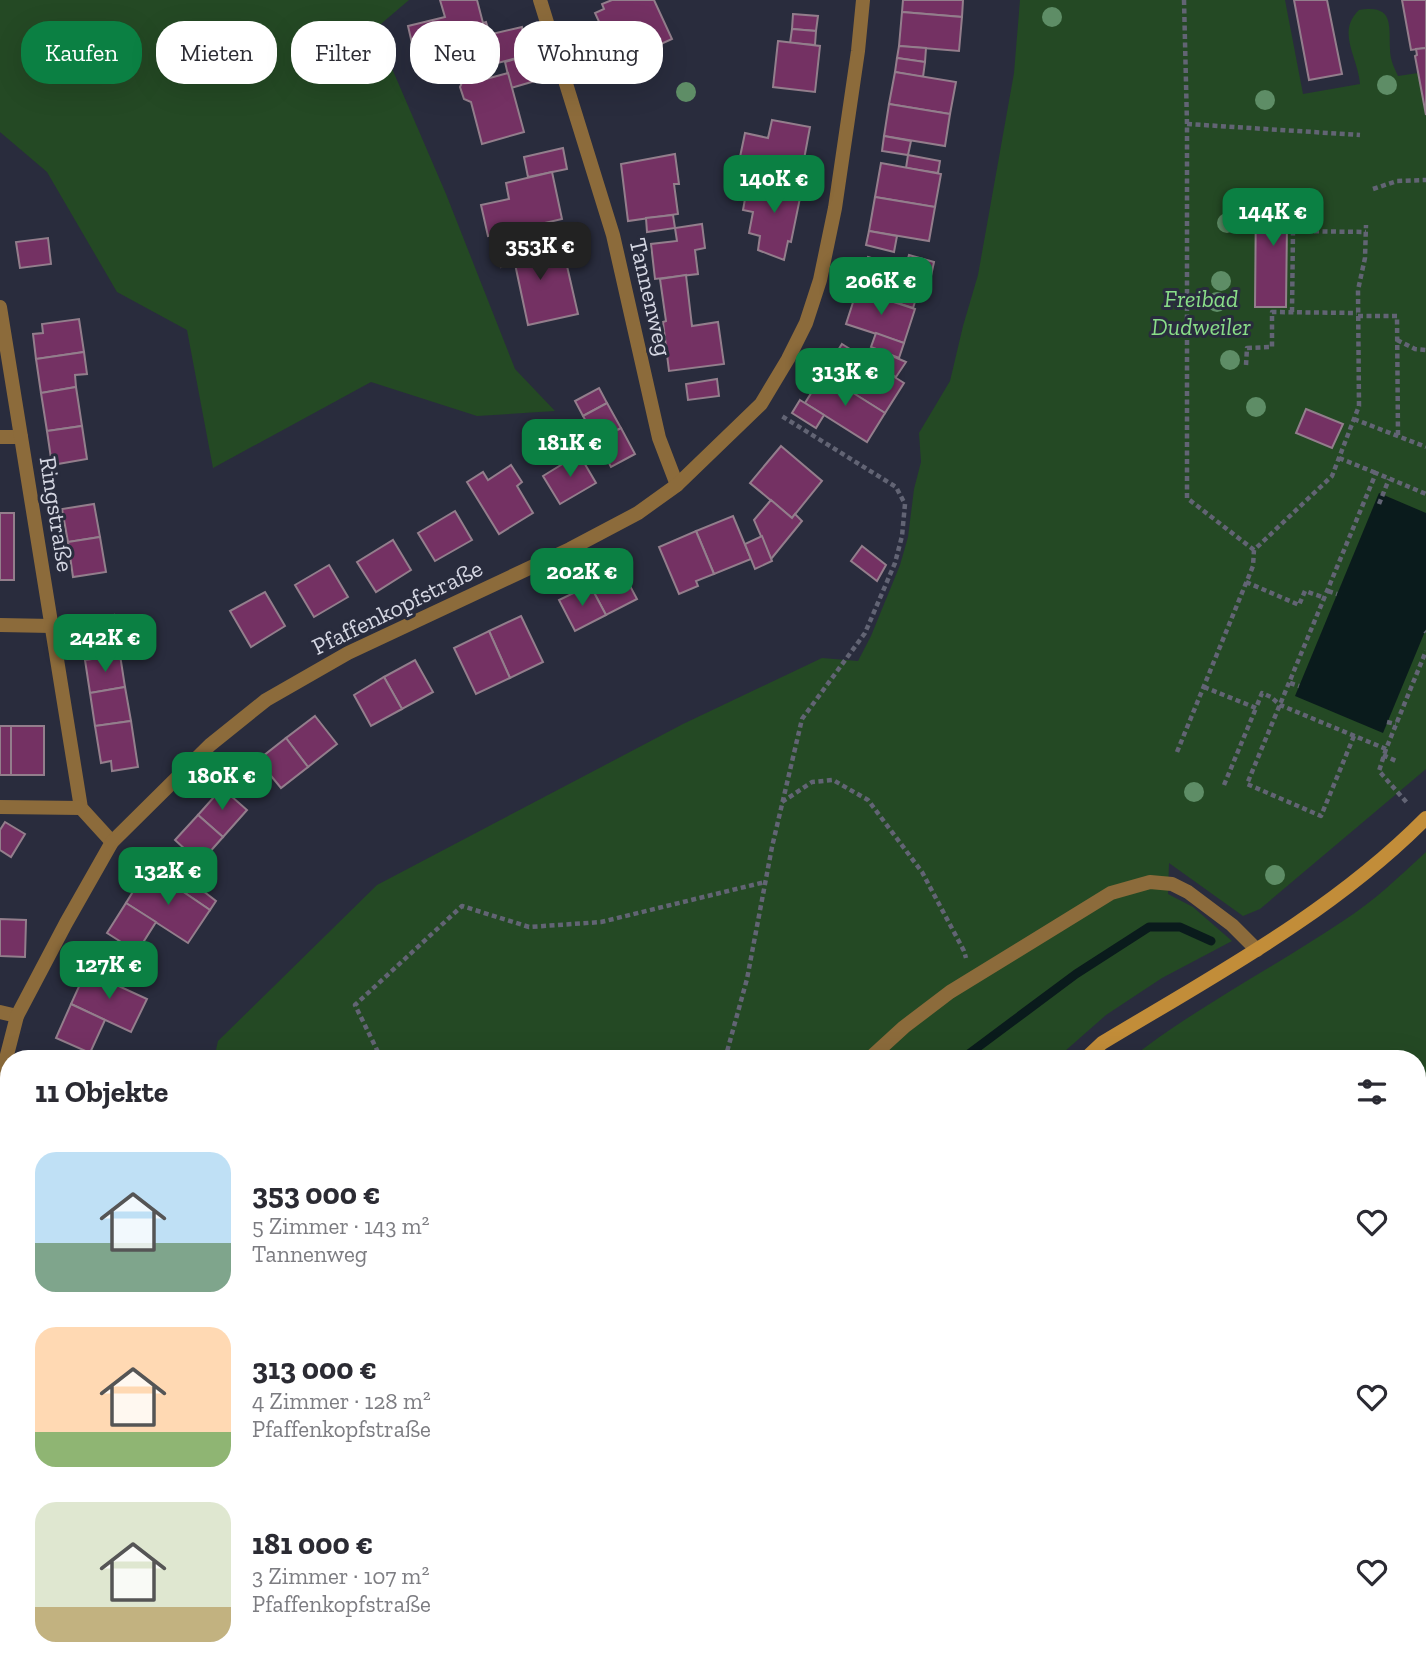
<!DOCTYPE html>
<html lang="de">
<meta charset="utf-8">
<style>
body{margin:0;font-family:"Zilla Slab",serif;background:#f7f7f7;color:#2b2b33;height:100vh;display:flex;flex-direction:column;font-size:26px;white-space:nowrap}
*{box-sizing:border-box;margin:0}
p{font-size:23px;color:#7c7c81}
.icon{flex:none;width:38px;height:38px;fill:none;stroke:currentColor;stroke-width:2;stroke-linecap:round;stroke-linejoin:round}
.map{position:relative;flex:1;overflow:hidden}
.sheet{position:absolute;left:0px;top:1050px;width:1426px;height:625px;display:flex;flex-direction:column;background:#fff;border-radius:28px 28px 0 0;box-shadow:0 7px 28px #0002}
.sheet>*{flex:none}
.top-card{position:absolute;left:21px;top:21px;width:700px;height:63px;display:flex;gap:14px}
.price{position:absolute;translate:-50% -60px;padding:0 16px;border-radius:14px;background:#0b8043;color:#fff;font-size:23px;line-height:46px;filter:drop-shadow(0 2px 4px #0008)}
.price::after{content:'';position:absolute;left:50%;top:42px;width:21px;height:16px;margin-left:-10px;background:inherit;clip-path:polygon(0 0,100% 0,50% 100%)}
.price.on{background:#222;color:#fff}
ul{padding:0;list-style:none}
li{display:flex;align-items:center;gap:21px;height:175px;padding:0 35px}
li span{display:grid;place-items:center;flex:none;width:196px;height:140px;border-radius:21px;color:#555}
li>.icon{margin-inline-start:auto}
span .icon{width:84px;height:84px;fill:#fffc;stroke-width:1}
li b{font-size:30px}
h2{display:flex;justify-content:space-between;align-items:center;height:84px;padding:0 35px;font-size:30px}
.chip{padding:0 24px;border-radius:28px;background:#fff;box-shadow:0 7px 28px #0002;font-size:24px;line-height:63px}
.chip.on{background:#0b8043;color:#fff}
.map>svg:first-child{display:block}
.green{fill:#244924}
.water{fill:#0a1b1c}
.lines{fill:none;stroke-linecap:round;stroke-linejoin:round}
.stream{stroke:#0a1b1c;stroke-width:9}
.building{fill:#743163;stroke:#937e8c;stroke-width:2}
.path{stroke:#626474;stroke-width:4.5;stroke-dasharray:5 3.5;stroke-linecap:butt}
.service{stroke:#8c6b3b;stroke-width:14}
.minor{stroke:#8c6b3b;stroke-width:14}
.secondary{stroke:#c28d39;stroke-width:14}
.tree{fill:#5e8d66}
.labels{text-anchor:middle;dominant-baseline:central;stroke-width:6;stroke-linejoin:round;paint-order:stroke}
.street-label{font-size:24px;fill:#d4d6e2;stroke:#292c3d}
.park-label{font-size:24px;font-style:italic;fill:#89dd88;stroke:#292c3d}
</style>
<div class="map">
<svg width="1426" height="1674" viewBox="0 0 1426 1674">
<rect width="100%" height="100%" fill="#292c3d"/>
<g class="green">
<path d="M0 0H409L375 29 446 194 515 369 555 411 477 416 371 382 213 468 187 330 117 292 47 172 0 132Z"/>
<path d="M1020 0H1285L1303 94 1360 84C1358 57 1336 32 1359 10 1394 4 1389 25 1390 49 1390 60 1394 67 1398 76L1418 73 1415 56 1426 48V769L1260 909 1243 916 1169 863 1168 894 1193 907 1232 941 1162 978 1106 1015 1056 1059H214L218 1041 377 885 683 724 822 658 858 661 871 636 900 565 908 537 914 489 921 462 919 433 950 381 963 326 978 275 1014 73Z"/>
<path d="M1426 852V1674H1015L1013 1666H1418V1059H1130C1196 1007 1273 968 1343 921 1373 902 1400 876 1426 852Z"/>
<path d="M140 1666H968L970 1674H139Z"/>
</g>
<path class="water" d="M1379 493 1426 513V629L1383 733 1295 696Z"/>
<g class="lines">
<g class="stream">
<path d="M962 1059 1076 974 1149 927H1180L1211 941"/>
<path d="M907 1666 910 1674"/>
</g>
</g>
<g class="building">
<path d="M440 0H477L483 23 486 22 490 35 479 37 483 51 435 62 431 47 414 52 408 26 445 17Z"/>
<path d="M612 0H654L672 39 639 54 629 33 617 39 614 33 606 37 595 13 604 9 602 4Z"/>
<path d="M903 0H963L962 17 902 12Z"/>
<path d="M1294 0H1327L1342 74 1309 80Z"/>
<path d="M1402 0H1426V48L1411 50Z"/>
<path d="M902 12 962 17 959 51 899 46Z"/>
<path d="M793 14 818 16 816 31 792 29Z"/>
<path d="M522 27 528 55 486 66 479 37Z"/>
<path d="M792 29 816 31 815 45 790 43Z"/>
<path d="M610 40 623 68 608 75 595 47Z"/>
<path d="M778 41 820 46 815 92 773 87Z"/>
<path d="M899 46 926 48 925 62 897 58Z"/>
<path d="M1426 48V115L1415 56 1417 55 1416 49Z"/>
<path d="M528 55 535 81 511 88 505 62Z"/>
<path d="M897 58 925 62 923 77 895 72Z"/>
<path d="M895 72 956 82 950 114 889 104Z"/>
<path d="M508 73 524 132 482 144 471 102 464 99 460 87 463 80 485 75 486 79Z"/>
<path d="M889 104 950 114 945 146 884 136Z"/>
<path d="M772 120 810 127 800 181 756 172 758 164 748 162V158L740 157 745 133 768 138Z"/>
<path d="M884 136 911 141 908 155 882 151Z"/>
<path d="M563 148 567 169 528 177 524 157Z"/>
<path d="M675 154 679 184H674L678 214 628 221 621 164Z"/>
<path d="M908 155 940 161 938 173 906 168Z"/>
<path d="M881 163 941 174 935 207 875 197Z"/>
<path d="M552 172 562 219 488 236 481 205 509 199 506 183Z"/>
<path d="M771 175 800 181 797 197 800 198 791 242 788 241 784 260 758 250 760 236 749 233 753 212 743 210 747 188 768 192Z"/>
<path d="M1256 196 1299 197 1298 223H1287L1286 307H1255Z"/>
<path d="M875 197 935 207 929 241 869 231Z"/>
<path d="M673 215 675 228 647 232 646 218Z"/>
<path d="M702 224 705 248 695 250 698 274 655 279 651 244 677 241 675 228Z"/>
<path d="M869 231 897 236 894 252 866 245Z"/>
<path d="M48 238 51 264 20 268 16 242Z"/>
<path d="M531 238 535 259 564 253 578 314 528 325 515 264 501 267 496 246Z"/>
<path d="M909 255 934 262 931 276 905 268Z"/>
<path d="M868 257 924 274 913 308 857 290Z"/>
<path d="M686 275 692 326 718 322 724 364 669 371 663 322 666 321 660 279Z"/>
<path d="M857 290 915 309 904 343 846 324Z"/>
<path d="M79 319 84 352 36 359 33 334 43 333 42 324Z"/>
<path d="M876 333 904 343 899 358 871 347Z"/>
<path d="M842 344 904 383 885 413 823 374Z"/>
<path d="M876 349 906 362 896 377 869 361Z"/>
<path d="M84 352 87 374 75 375 76 387 41 393 36 359Z"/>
<path d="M823 374 885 413 867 442 805 403Z"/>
<path d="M717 379 719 396 688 400 686 384Z"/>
<path d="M76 387 82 426 47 431 41 393Z"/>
<path d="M599 388 607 403 583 416 575 401Z"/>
<path d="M800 400 824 415 816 428 792 413Z"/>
<path d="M607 403 621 428 597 441 583 416Z"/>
<path d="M1306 409 1343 424 1332 448 1296 433Z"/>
<path d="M82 426 87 459 52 465 47 431Z"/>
<path d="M621 428 635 454 611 467 597 441Z"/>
<path d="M781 446 822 481 792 518 750 483Z"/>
<path d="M579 454 596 483 560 504 543 476Z"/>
<path d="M511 465 522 482 517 486 533 513 499 534 467 482 483 472 488 480Z"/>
<path d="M771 500 792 518 795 514 802 521 771 559 754 520Z"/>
<path d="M94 504 100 537 68 542 62 509Z"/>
<path d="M455 511 472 540 435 561 418 533Z"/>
<rect x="0" y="513" width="14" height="67"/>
<path d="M733 516 751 559 714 574 696 531Z"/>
<path d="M696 531 714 574 696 581 698 586 679 594 659 547Z"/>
<path d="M762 536 772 561 755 569 745 544Z"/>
<path d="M100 537 106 572 73 577 68 542Z"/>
<path d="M393 540 411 570 376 592 357 562Z"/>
<path d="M862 546 886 565 877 581 851 561Z"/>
<path d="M329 565 348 597 314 617 295 585Z"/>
<path d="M621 569 637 599 606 615 590 585Z"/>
<path d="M590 585 606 615 575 631 559 600Z"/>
<path d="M265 592 285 626 251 647 230 611Z"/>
<path d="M114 615 120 655 85 660 79 621Z"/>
<path d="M521 616 543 662 510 678 489 631Z"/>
<path d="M489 631 510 678 476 694 454 648Z"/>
<path d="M120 655 125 687 90 693 85 660Z"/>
<path d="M415 660 433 692 402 709 384 677Z"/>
<path d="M384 677 402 709 371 726 354 695Z"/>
<path d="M125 687 131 721 95 726 90 693Z"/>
<path d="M315 716 337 744 308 767 286 738Z"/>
<path d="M131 721 138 767 112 771 111 761 101 763 95 726Z"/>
<rect x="0" y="726" width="11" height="49"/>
<rect x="11" y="726" width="33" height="49"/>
<path d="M286 738 308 767 281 788 258 760Z"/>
<path d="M222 788 247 810 223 837 198 815Z"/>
<path d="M198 815 223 837 200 863 175 840Z"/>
<path d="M5 822 25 834 11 857 0 850V830Z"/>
<path d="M162 859 216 901 210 910 179 889 177 892 151 875Z"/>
<path d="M195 865 214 880 204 892 185 877Z"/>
<path d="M145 872 177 892 179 889 210 910 188 943 126 903Z"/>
<path d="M126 903 156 922 137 952 107 933Z"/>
<path d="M0 919 26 920 25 957 0 956Z"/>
<path d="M132 956 154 968 149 979 127 967Z"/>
<path d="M86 971 147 999 131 1032 71 1004Z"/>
<path d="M71 1004 105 1020 90 1053 56 1038Z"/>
<path d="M6 1532H9V1568L5 1567Z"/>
<path d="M5 1567 9 1568V1606H3Z"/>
<path d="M4 1645H9V1666H39L38 1674H2Z"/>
</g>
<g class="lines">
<g class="path">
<path d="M1184 0 1187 124V498L1254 550"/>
<path d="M1187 124 1360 135"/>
<path d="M1373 189 1397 181 1426 180"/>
<path d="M1292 312 1293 231 1366 232"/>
<path d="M1358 316H1397L1398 436"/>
<path d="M1397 340 1415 349 1426 350"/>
<path d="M1246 365 1247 348 1272 347V312L1357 313"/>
<path d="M1354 419 1426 447"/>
<path d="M1339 458 1376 473"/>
<path d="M1379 504 1389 479"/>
<path d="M1246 582 1299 605 1305 591 1325 598"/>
<path d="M1328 591 1337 594"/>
<path d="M1425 631 1426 632"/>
<path d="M1290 683 1299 686"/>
<path d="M1204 687 1256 708 1262 693 1271 697 1280 705 1386 749 1426 651"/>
<path d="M1387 722 1396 724"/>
<path d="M1354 736 1321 816 1247 784 1376 473 1426 494"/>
<path d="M1386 749 1379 771 1408 804"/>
<path d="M1177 752 1253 566 1254 550 1332 476 1359 406 1358 290 1365 258 1366 225"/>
<path d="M1383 755 1396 761"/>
<path d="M1224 785 1256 708"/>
<path d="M782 802 812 782 833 780 868 800 922 872 964 951 966 958"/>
<path d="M375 1059 379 1054 355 1005 462 906 529 927 601 922 765 882"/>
<path d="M725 1059 747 979 772 847 802 719 865 633 895 563 902 536 905 504 896 487 780 415"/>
<path d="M632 1666 643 1674"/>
<path d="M775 1666 776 1674"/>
<path d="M309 1674V1666"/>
<path d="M588 1674 589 1666"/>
<path d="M801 1674 803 1666"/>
</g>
<g class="service">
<path d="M0 437H21"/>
<path d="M869 1059 904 1027 950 992 1111 893 1150 882 1172 884 1188 892 1232 925 1257 950"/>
</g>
<g class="minor">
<path d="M540 0 613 235 659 438 677 485"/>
<path d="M0 307 81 808 112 842"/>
<path d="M0 625 52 626"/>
<path d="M0 807 81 808"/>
<path d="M0 1012 17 1016"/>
<path d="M0 1082 17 1016 66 923 112 842 210 745 266 700 348 653 570 549 638 513 677 485 761 404 788 359 806 323 820 280 835 208 858 51 863 0"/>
</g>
<g class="secondary">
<path d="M1085 1059 1102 1043C1215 975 1333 912 1426 818"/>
<path d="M991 1666 992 1674"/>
</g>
</g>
<g class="tree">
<circle cx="1052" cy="17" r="10"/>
<circle cx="1387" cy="85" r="10"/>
<circle cx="686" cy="92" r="10"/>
<circle cx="1265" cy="100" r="10"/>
<circle cx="1250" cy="206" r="10"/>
<circle cx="1311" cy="207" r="10"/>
<circle cx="1227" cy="223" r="10"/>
<circle cx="1221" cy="281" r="10"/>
<circle cx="1217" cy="302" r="10"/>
<circle cx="1230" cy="360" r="10"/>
<circle cx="1256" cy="407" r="10"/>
<circle cx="1194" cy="792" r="10"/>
<circle cx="1275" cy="875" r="10"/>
</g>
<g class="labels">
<g class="street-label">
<text transform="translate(651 297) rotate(77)">Tannenweg</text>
<text transform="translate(57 514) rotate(81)">Ringstraße</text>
<text transform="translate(397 607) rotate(-26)">Pfaffenkopfstraße</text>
</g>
<g class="park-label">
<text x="1201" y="298">Freibad<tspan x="1201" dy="28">Dudweiler</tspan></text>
</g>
</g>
</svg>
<b class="price" style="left:774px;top:215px">140K €</b>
<b class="price" style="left:1273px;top:248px">144K €</b>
<b class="price on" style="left:540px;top:282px">353K €</b>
<b class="price" style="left:881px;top:317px">206K €</b>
<b class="price" style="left:845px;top:408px">313K €</b>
<b class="price" style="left:570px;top:479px">181K €</b>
<b class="price" style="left:582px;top:608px">202K €</b>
<b class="price" style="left:105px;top:674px">242K €</b>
<b class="price" style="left:222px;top:812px">180K €</b>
<b class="price" style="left:168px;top:907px">132K €</b>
<b class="price" style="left:109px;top:1001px">127K €</b>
<div class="top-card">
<a class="chip on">Kaufen</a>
<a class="chip">Mieten</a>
<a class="chip">Filter</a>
<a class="chip">Neu</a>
<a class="chip">Wohnung</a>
</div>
<section class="sheet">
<h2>11 Objekte<svg class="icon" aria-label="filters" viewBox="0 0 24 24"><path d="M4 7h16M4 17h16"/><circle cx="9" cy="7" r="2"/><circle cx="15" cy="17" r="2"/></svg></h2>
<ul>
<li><span style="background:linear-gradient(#bfe0f5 65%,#7fa58c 0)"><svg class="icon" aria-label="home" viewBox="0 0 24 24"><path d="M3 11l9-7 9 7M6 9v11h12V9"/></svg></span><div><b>353 000 €</b><p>5 Zimmer · 143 m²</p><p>Tannenweg</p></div><svg class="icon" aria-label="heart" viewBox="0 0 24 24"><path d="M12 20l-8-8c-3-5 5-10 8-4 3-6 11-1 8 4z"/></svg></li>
<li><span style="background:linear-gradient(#ffd9b3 75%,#8fb573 0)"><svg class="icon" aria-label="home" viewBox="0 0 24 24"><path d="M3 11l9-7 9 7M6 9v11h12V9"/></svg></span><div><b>313 000 €</b><p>4 Zimmer · 128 m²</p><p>Pfaffenkopfstraße</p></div><svg class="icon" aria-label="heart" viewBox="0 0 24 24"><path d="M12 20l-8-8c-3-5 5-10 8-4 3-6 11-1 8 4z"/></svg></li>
<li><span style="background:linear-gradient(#dfe7d0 75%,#c2b280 0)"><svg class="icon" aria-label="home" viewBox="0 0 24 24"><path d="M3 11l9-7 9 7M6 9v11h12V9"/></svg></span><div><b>181 000 €</b><p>3 Zimmer · 107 m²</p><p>Pfaffenkopfstraße</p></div><svg class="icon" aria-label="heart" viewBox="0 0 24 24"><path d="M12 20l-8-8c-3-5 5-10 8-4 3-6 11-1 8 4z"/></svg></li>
</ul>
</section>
</div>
